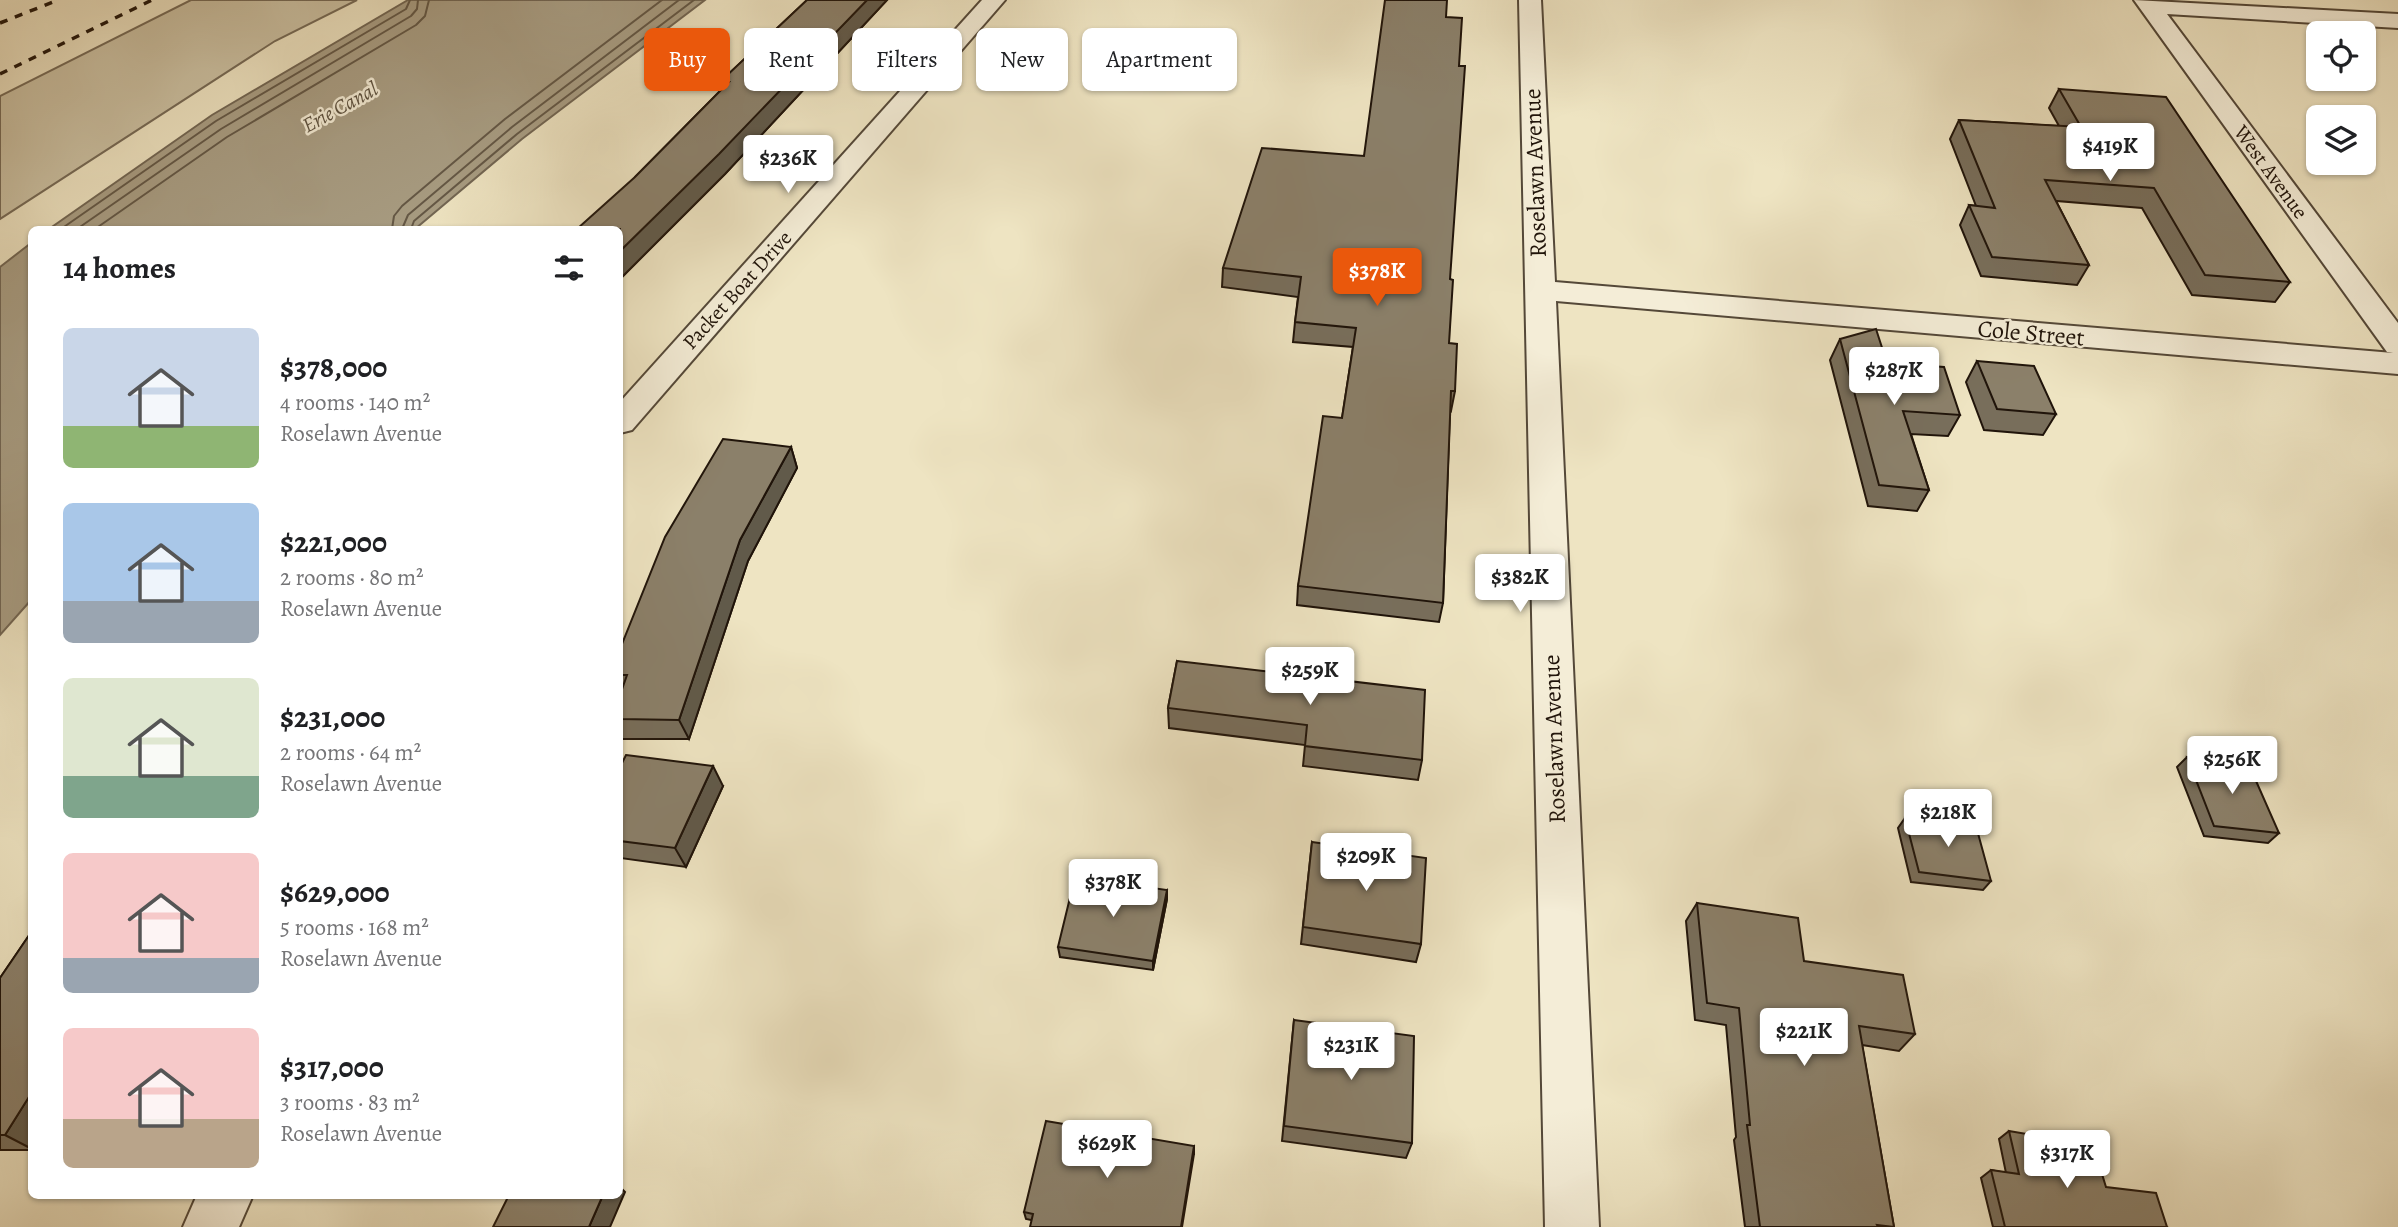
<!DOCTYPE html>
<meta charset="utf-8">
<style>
body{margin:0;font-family:Alegreya,serif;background:#f2f2f2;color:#202124;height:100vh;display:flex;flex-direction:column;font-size:26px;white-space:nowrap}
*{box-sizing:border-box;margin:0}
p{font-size:23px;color:#757577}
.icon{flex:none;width:38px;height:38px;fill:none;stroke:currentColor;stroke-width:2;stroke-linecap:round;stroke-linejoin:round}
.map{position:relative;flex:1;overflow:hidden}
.drawer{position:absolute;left:28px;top:226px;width:595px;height:973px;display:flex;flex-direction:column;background:#fff;border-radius:10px;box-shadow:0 2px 5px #0004}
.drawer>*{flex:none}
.guide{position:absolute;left:644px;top:28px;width:665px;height:63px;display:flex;gap:14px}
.buttons{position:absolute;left:2306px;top:21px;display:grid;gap:14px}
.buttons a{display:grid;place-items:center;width:70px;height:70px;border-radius:10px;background:#fff;box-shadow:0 2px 5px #0004;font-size:35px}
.price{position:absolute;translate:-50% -60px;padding:0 16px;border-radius:7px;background:#fff;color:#222;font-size:23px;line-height:46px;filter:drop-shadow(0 2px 4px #0008)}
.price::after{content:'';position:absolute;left:50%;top:42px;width:21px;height:16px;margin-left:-10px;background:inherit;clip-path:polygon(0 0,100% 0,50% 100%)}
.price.on{background:#ea580c;color:#fff}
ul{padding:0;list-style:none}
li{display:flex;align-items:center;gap:21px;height:175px;padding:0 35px}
li span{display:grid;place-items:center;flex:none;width:196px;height:140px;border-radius:10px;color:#555}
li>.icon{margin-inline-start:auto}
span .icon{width:84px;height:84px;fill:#fffc;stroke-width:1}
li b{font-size:30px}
h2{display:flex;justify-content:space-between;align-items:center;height:84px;padding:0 35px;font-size:30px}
.chip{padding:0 24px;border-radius:10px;background:#fff;box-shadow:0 2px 5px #0004;font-size:24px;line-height:63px}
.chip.on{background:#ea580c;color:#fff}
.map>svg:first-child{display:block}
.green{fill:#cbc1a3;stroke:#766a56;stroke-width:2}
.water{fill:#a89d83;stroke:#726653;stroke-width:2}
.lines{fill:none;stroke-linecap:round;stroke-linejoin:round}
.shore{stroke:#645846;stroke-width:2}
.minor-casing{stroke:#544838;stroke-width:4}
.minor{fill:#f4edd7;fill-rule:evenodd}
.rail{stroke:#20140a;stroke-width:3.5;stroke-dasharray:8 8;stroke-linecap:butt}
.wall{fill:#786e5b;stroke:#20140a;stroke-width:2}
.shaded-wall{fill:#615a4a;stroke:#20140a;stroke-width:2}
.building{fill:#8b806a;stroke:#20140a;stroke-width:2}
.labels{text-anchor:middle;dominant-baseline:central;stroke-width:5;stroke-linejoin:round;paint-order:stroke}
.far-water-label{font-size:21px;font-style:italic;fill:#5d5240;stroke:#f4edd7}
.far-street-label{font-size:21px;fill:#20140a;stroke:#f4edd7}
.street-label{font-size:24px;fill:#20140a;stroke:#f4edd7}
</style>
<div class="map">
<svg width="2398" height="1227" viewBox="0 0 2398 1227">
<rect width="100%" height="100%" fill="#eee4c2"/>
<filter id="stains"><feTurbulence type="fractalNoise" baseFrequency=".00286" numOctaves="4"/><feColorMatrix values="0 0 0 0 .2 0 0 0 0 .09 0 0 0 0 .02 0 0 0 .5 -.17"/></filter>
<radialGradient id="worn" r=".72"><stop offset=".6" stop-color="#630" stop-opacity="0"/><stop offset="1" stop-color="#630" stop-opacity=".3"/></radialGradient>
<path class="green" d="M191 0H357L275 41 0 219V96Z"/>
<g class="water">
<path d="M408 0H705L522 139 415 229H49L212 115Z"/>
<path d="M31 243V600L0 635V267Z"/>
</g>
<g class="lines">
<g class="shore">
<path d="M61 229 216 121 406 9 410 0"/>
<path d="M77 229 221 129 411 16 417 9 418 0"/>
<path d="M95 229 227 137 416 25 425 16 429 0"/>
<path d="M392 229 394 216 402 206 505 119 662 0"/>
<path d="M402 229 408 215 512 127 679 0"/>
<path d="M411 229 414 221 517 134 694 0"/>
</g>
<g class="minor-casing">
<g id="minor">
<path d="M982 0H1005L632 430 620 433V402Z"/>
<path d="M1519 0H1541L1555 282 2393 353 2387 352 2134 0 2398 14V28L2167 14 2398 323V374L1556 301 1599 1227H1545Z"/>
<path d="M197 1195H253L239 1227H183Z"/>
</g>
</g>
<use href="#minor" class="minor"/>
<g class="rail">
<path d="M0 23 58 0"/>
<path d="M0 74 152 0"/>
</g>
</g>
<g class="wall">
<path d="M807 0H887L725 174 620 279V229L635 177 723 88 721 81Z"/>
<path d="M1446 17 1450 279 1449 343 1455 391 1451 411 1450 410 1443 603 1439 622 1297 605 1298 586 1342 418 1353 347 1293 342 1295 322 1298 297 1222 287 1223 268 1364 156Z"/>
<path d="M2059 89 2290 282 2275 302 2192 295 2142 208 2056 201 2089 265 2077 285 1981 276 1960 225 1969 205 1976 206 1950 139 1959 120 2059 126 2049 108Z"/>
<path d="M1840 339 1887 363 1960 415 1948 436 1911 434 1929 490 1917 511 1868 506 1830 360Z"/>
<path d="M1977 361 2056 414 2043 435 1984 430 1966 382Z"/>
<path d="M791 447 797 468 748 561 689 739H621L620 735V649Z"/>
<path d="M1177 661 1422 760 1418 780 1303 766 1305 745 1169 728 1168 708Z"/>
<path d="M2187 757 2279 833 2268 843 2204 836 2177 767Z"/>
<path d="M620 767 723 786 686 867 620 858Z"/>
<path d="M1905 818 1991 881 1983 890 1911 882 1898 828Z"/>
<path d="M1312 842 1421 944 1416 962 1301 944Z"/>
<path d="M1167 890V899L1153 970 1060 957 1058 947Z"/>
<path d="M1697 903 1804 961 1915 1034 1899 1051 1862 1045 1894 1227H1745L1734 1140 1736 1137 1726 1025 1695 1020 1686 921Z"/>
<path d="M32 931V1150H0V978Z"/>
<path d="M1294 1020 1412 1143 1406 1158 1282 1141Z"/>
<path d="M2009 1131 2106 1187 2167 1227H1993L1981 1178 1991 1170 2006 1173 1999 1139Z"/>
<path d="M1194 1146V1154L1031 1220 1026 1219 1024 1212Z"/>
</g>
<g class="shaded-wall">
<path d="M867 0H887L725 174 620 279V251Z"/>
<path d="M791 447 797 468 748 561 689 739 679 720 740 540Z"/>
<path d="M713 766 723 786 686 867 675 848Z"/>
<path d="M1167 890V899L1153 970V961Z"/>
<path d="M32 1092V1149L5 1135Z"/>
<path d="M1194 1146V1154L1182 1227H1181Z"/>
<path d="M620 1187 625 1192 610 1227H589L603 1195H620Z"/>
</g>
<g class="building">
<path d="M807 0H867L719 154 620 251V229H577L635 177 729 82 721 81Z"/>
<path d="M1385 0H1447L1446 17 1462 18 1459 66H1465L1450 279 1453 280 1449 343 1457 344 1455 391H1451L1443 603 1298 586 1323 416 1342 418 1356 328 1295 322 1301 277 1223 268 1262 148 1364 156Z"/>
<path d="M2059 89 2166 97 2290 282 2205 275 2154 188 2045 180 2089 265 1992 257 1969 205 1995 208 1959 120 2081 127Z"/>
<path d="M1876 329 1887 363 1944 367 1960 415 1903 411 1929 490 1879 485 1840 339Z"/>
<path d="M1977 361 2034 366 2056 414 1997 409Z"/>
<path d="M723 439 791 447 740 540 679 720 620 719V695L627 675H620V649L665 537Z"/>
<path d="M1177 661 1425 690 1422 760 1305 746 1307 725 1168 708Z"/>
<path d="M626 755 713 766 675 848 620 841V767Z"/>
<path d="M2187 757 2249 765 2279 833 2214 826Z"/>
<path d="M1905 818 1976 826 1991 881 1919 872Z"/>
<path d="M1312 842 1426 858 1421 944 1303 927Z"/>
<path d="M1075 877 1167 890 1153 961 1058 947Z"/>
<path d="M1697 903 1798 918 1804 961 1903 975 1915 1034 1859 1026 1894 1227 1877 1225 1878 1227H1760L1747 1125H1750L1739 1008 1707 1003Z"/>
<path d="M32 931V1092L5 1135H0V978Z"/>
<path d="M1294 1020 1414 1036 1412 1143 1284 1126Z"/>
<path d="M1046 1121 1194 1146 1181 1227H1030L1033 1214 1024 1212Z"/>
<path d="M2009 1131 2093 1145 2106 1187 2156 1193 2167 1227H2005L1991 1170 2019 1174Z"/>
<path d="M509 1195H603L589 1227H493Z"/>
</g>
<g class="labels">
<g class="far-water-label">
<text transform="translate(340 107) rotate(-29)">Erie Canal</text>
</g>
<g class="far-street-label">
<text transform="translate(2271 172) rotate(54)">West Avenue</text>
<text transform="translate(737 290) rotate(-48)">Packet Boat Drive</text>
</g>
<g class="street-label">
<text transform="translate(1535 173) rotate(-92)">Roselawn Avenue</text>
<text transform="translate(2031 333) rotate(5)">Cole Street</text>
<text transform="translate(1554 739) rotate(-92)">Roselawn Avenue</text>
</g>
</g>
<rect width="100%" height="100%" filter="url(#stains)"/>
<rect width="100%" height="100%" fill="url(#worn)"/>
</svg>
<div class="buttons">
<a><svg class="icon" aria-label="locate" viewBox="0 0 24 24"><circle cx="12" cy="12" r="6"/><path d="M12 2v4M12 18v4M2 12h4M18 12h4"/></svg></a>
<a><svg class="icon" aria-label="layers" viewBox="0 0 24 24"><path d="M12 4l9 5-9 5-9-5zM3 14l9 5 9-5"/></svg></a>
</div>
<b class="price" style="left:2110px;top:183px">$419K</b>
<b class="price" style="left:788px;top:195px">$236K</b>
<b class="price on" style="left:1377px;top:308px">$378K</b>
<b class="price" style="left:1894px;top:407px">$287K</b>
<b class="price" style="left:1520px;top:614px">$382K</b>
<b class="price" style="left:1310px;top:707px">$259K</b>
<b class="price" style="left:2232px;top:796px">$256K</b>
<b class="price" style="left:1948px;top:849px">$218K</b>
<b class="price" style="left:1366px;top:893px">$209K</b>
<b class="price" style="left:1113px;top:919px">$378K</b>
<b class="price" style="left:1804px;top:1068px">$221K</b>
<b class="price" style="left:1351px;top:1082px">$231K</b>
<b class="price" style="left:1107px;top:1180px">$629K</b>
<b class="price" style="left:2067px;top:1190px">$317K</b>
<div class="guide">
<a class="chip on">Buy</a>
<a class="chip">Rent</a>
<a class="chip">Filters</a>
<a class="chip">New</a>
<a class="chip">Apartment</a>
</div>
<section class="drawer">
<h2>14 homes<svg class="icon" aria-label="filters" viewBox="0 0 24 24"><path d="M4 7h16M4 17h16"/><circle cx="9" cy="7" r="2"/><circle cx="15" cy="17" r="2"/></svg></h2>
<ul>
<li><span style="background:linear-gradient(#c9d6e8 70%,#8fb573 0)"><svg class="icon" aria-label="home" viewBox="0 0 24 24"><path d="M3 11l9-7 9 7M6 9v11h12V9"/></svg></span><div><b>$378,000</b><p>4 rooms · 140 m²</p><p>Roselawn Avenue</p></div></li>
<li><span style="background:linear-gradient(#a9c7e8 70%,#9aa5b1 0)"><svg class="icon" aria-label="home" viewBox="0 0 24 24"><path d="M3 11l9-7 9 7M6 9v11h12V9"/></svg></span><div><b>$221,000</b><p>2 rooms · 80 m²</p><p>Roselawn Avenue</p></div></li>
<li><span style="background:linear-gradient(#dfe7d0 70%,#7fa58c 0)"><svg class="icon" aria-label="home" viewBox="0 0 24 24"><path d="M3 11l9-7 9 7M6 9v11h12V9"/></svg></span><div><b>$231,000</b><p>2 rooms · 64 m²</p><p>Roselawn Avenue</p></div></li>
<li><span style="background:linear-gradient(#f6c9c9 75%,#9aa5b1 0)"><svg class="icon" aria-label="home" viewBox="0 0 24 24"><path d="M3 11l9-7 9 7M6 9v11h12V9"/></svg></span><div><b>$629,000</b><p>5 rooms · 168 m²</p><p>Roselawn Avenue</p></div></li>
<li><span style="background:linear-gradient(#f6c9c9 65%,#b9a48a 0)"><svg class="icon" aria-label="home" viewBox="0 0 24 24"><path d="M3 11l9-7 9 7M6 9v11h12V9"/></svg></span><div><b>$317,000</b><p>3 rooms · 83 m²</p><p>Roselawn Avenue</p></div></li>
</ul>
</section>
</div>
